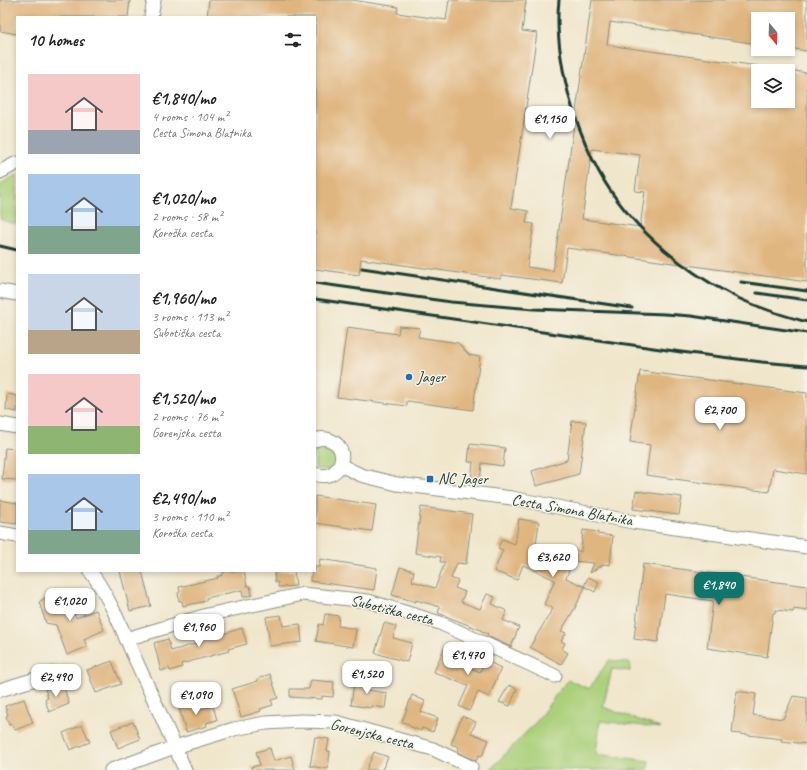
<!DOCTYPE html>
<meta charset="utf-8">
<style>
body{margin:0;font-family:Caveat,sans-serif;background:#f2f2f2;color:#222;height:100vh;display:flex;flex-direction:column;font-size:15px;white-space:nowrap}
*{box-sizing:border-box;margin:0}
p{font-size:13px;color:#767676}
.icon{flex:none;width:22px;height:22px;fill:none;stroke:currentColor;stroke-width:2;stroke-linecap:round;stroke-linejoin:round}
.map{position:relative;flex:1;overflow:hidden}
.drawer{position:absolute;left:16px;top:16px;width:300px;height:556px;display:flex;flex-direction:column;background:#fff;border-radius:0px;box-shadow:0 2px 6px #0003}
.drawer>*{flex:none}
.needle{width:26px;rotate:161deg}
.controls{position:absolute;left:751px;top:12px;display:grid;gap:8px}
.controls a{display:grid;place-items:center;width:44px;height:44px;border-radius:0px;background:#fff;box-shadow:0 2px 6px #0003;font-size:20px}
.price{position:absolute;translate:-50% -34px;padding:0 9px;border-radius:8px;background:#fff;color:#222;font-size:13px;line-height:26px;filter:drop-shadow(0 1px 2px #0008)}
.price::after{content:'';position:absolute;left:50%;top:24px;width:12px;height:9px;margin-left:-6px;background:inherit;clip-path:polygon(0 0,100% 0,50% 100%)}
.price.on{background:#0f766e;color:#fff}
ul{padding:0;list-style:none}
li{display:flex;align-items:center;gap:12px;height:100px;padding:0 12px}
li span{display:grid;place-items:center;flex:none;width:112px;height:80px;border-radius:0px;color:#555}
li>.icon{margin-inline-start:auto}
span .icon{width:48px;height:48px;fill:#fffc;stroke-width:1}
li b{font-size:17px}
h2{display:flex;justify-content:space-between;align-items:center;height:48px;padding:0 12px;font-size:17px}
.map>svg:first-child{display:block}
.green{fill:#abd07a;stroke:#658657}
.building{fill:#e0b680;fill-rule:evenodd}
.lines{fill:none;stroke-linecap:round;stroke-linejoin:round}
.minor-casing{stroke:#889280;stroke-width:15}
.minor{stroke:#fff;stroke-width:13}
.rail{stroke:#1f3d34;stroke-width:3}
.poi-dot{fill:#1f6fb2;stroke:#f7f3e8;stroke-width:1.5}
.labels{text-anchor:middle;dominant-baseline:central;stroke-width:3;stroke-linejoin:round;paint-order:stroke}
.poi-label{font-size:16px;fill:#1f3d34;stroke:#f7f3e8;text-anchor:start}
.street-label{font-size:16px;fill:#1f3d34;stroke:#f7f3e8}
</style>
<div class="map">
<svg width="807" height="770" viewBox="0 0 807 770">
<rect width="100%" height="100%" fill="#f7f3e8"/>
<filter id="ink" filterUnits="userSpaceOnUse"><feTurbulence type="fractalNoise" baseFrequency=".025" numOctaves="2"/><feDisplacementMap in="SourceGraphic" scale="8" xChannelSelector="R" yChannelSelector="G"/><feConvolveMatrix kernelMatrix="1 2 1 2 8 2 1 2 1" color-interpolation-filters="sRGB"/></filter>
<filter id="wash" filterUnits="userSpaceOnUse"><feTurbulence type="fractalNoise" baseFrequency=".012" numOctaves="4" result="noise"/><feDisplacementMap in="SourceGraphic" scale="16" xChannelSelector="R" yChannelSelector="G"/><feGaussianBlur stdDeviation="0.9" result="paint"/><feColorMatrix in="noise" values="0 0 0 0 0 0 0 0 0 0 0 0 0 0 0 0 0 1.4 0 .05"/><feComposite in="paint" operator="in"/></filter>
<g filter="url(#wash)">
<rect width="100%" height="100%" fill="#f0e6cb"/>
<g class="green">
<path d="M17 175V224L10 223 0 219V184Z"/>
<path d="M324 443 334 449 337 460 330 470 315 469V446Z"/>
<path d="M609 660 630 663V671L612 669 603 707 661 728 600 721 596 754 649 761 647 770H490L537 721 561 688 569 680 589 689Z"/>
</g>
<g id="blocks">
<g class="building">
<path d="M0 0H130L128 17H17V34L0 31Z"/>
<path d="M209 0H352L398 7 397 13 446 20 449 0H526L522 31 537 33 511 208 528 211 526 223 534 224 527 267 553 271 592 0H807V51L788 48V19H758V44L610 22 607 45 758 66V101H788V70L807 73V282L567 248 562 283 501 275V279L361 259 359 275 315 269V17H207ZM592 149 640 155 635 191 645 192 640 227 582 219Z"/>
<path d="M399 326 420 328 418 337 458 343 469 355 480 357 473 410 407 401V406L337 397 347 327 398 334Z"/>
<path d="M640 371 807 393V474L773 469 769 492 646 475 650 445 630 442Z"/>
<path d="M9 394 17 396V412L6 410 7 395Z"/>
<path d="M572 421 586 422 579 474 536 486 532 471 567 460Z"/>
<path d="M470 444 505 448 503 466 482 463 480 483 471 482 473 462H468Z"/>
<path d="M5 448 17 449V480L2 479Z"/>
<path d="M636 491 682 497 679 515 633 509Z"/>
<path d="M315 496 376 505 372 531 315 523Z"/>
<path d="M0 500 17 503V524L0 522Z"/>
<path d="M421 507 472 514 466 564 457 563 451 578 458 581 455 588 465 592 461 602 480 609 487 594 495 597 492 604 507 611 503 620 519 627 511 647 487 636 488 634 481 631V630L438 613 440 607 416 600V602L392 595 400 567 414 571 412 581 435 588 445 562H440L441 557 415 553Z"/>
<path d="M519 519 539 522 536 544 566 558 570 548 581 552 583 530 598 532 597 534 613 536 610 565 604 564 590 573 594 563 573 561 566 578 585 587 575 608 561 631 566 633 561 641 565 643 562 649 568 653 561 664 530 647 553 608 544 604 555 580 523 565 517 580 494 571 503 550 498 548 502 539 515 544Z"/>
<path d="M320 559 377 568 374 590 310 581 312 571H315V567H319Z"/>
<path d="M643 564 807 586V611L794 609 793 612 775 610V613H773L767 657 707 648 713 601 665 594 658 642 634 639Z"/>
<path d="M120 571H142L151 606 130 611Z"/>
<path d="M223 571H244L247 586H250L252 595 243 597 242 590 206 598V601L183 606 182 601H179L178 593 180 592 179 587 218 578 217 576H221L224 573Z"/>
<path d="M274 571H294L296 586 278 587V582H275Z"/>
<path d="M588 577 599 582 595 592 584 586Z"/>
<path d="M65 591 76 618 96 610 104 630 84 639 87 647 67 655 56 625 46 623 39 602 45 598Z"/>
<path d="M325 614 339 616 338 626 356 629 353 647 316 641 319 624 323 625Z"/>
<path d="M281 615 283 626 300 624 302 642 270 646 266 617Z"/>
<path d="M384 623 396 626 393 638 412 643 407 662 375 653Z"/>
<path d="M214 625 217 636 242 628 247 644 228 649 229 651 181 664 182 667 170 671 169 668 161 671 154 643 168 639 171 651 202 642 199 630Z"/>
<path d="M446 644 459 650 454 661 480 672 485 660 501 668 489 697 478 692 469 711 459 706 468 686 434 672Z"/>
<path d="M112 661 121 684 96 693 87 670Z"/>
<path d="M270 674 278 698 271 700 273 705 260 709 261 711 241 717 232 689 258 681 257 679Z"/>
<path d="M355 676 369 678 367 690 387 693 385 708 371 706V708L351 705Z"/>
<path d="M311 680 334 682 333 697 322 696V699L290 697V689H309Z"/>
<path d="M63 684 69 704 49 712 45 699 48 698 45 689Z"/>
<path d="M509 685 517 689 510 706 499 702Z"/>
<path d="M737 691 756 694 753 715 783 719 793 696 807 698V744L781 741 782 739 732 733Z"/>
<path d="M412 695 425 701 421 712 438 718 433 732 422 728 421 731 409 726V724L402 722Z"/>
<path d="M24 699 33 723 15 730 12 724 9 725 6 716 8 715 5 706Z"/>
<path d="M192 700 195 711 213 706 217 720 206 723 207 726 186 732 178 704Z"/>
<path d="M462 716 476 722 471 733 489 740 482 756 479 755 476 761 457 752 459 747 451 744Z"/>
<path d="M133 722 140 739 118 748 111 730Z"/>
<path d="M82 725 90 742 70 750 63 733Z"/>
<path d="M315 737 329 739 327 751H330L328 769 310 766Z"/>
<path d="M270 748 274 761 291 756 295 770H252L251 767 260 765 256 752Z"/>
<path d="M374 752 388 757 382 770H366Z"/>
</g>
</g>
</g>
<g filter="url(#ink)">
<use href="#blocks" fill-opacity="0" stroke="#889280" stroke-width="1"/>
<g class="lines">
<g class="minor-casing">
<g id="minor">
<path d="M151 17 154 0"/>
<path d="M0 172 17 163"/>
<path d="M0 291 17 294"/>
<path d="M0 424 17 427"/>
<path d="M315 440C320 438 325 438 330 440 353 449 339 484 315 474"/>
<path d="M340 465 361 475 397 484 512 498 633 522 807 547"/>
<path d="M0 533 17 536"/>
<path d="M90 571C107 593 121 626 132 652 150 691 168 730 185 770"/>
<path d="M126 639 207 615 303 594 368 601 440 623 555 676"/>
<path d="M0 690 55 673"/>
<path d="M111 770 175 747 234 729 266 723 301 721 336 722 433 749 471 767"/>
</g>
</g>
<use href="#minor" class="minor"/>
<g class="rail">
<path d="M559 0C555 34 563 78 573 110 580 131 588 152 599 172 627 223 679 268 730 294 755 307 781 315 807 322"/>
<path d="M0 246 17 250"/>
<path d="M362 268 632 308"/>
<path d="M741 282 807 291"/>
<path d="M315 283 451 302 534 309 665 314 691 316 807 333"/>
<path d="M757 293 807 300"/>
<path d="M315 299 681 352 762 362 807 366"/>
</g>
</g>
</g>
<g class="poi-dot">
<circle cx="409" cy="377" r="4"/>
<rect x="426" y="475" width="8" height="8" rx="2"/>
</g>
<g class="labels">
<g class="poi-label">
<text x="417" y="377">Jager</text>
<text x="438" y="479">NC Jager</text>
</g>
<g class="street-label">
<text transform="translate(572 510) rotate(10)">Cesta Simona Blatnika</text>
<text transform="translate(392 610) rotate(14)">Subotiška cesta</text>
<text transform="translate(372 734) rotate(14)">Gorenjska cesta</text>
</g>
</g>
</svg>
<div class="controls">
<a><svg class="needle" viewBox="-14 -14 28 28"><path d="M0-13l5 13h-10z" fill="#e53935"/><path d="M0 13l5-13h-10z" fill="#767676"/></svg></a>
<a><svg class="icon" aria-label="layers" viewBox="0 0 24 24"><path d="M12 4l9 5-9 5-9-5zM3 14l9 5 9-5"/></svg></a>
</div>
<b class="price" style="left:550px;top:140px">€1,150</b>
<b class="price" style="left:720px;top:431px">€2,700</b>
<b class="price" style="left:553px;top:578px">€3,620</b>
<b class="price on" style="left:719px;top:606px">€1,840</b>
<b class="price" style="left:70px;top:622px">€1,020</b>
<b class="price" style="left:199px;top:648px">€1,960</b>
<b class="price" style="left:468px;top:676px">€1,470</b>
<b class="price" style="left:367px;top:695px">€1,520</b>
<b class="price" style="left:56px;top:698px">€2,490</b>
<b class="price" style="left:196px;top:716px">€1,090</b>
<section class="drawer">
<h2>10 homes<svg class="icon" aria-label="filters" viewBox="0 0 24 24"><path d="M4 7h16M4 17h16"/><circle cx="9" cy="7" r="2"/><circle cx="15" cy="17" r="2"/></svg></h2>
<ul>
<li><span style="background:linear-gradient(#f6c9c9 70%,#9aa5b1 0)"><svg class="icon" aria-label="home" viewBox="0 0 24 24"><path d="M3 11l9-7 9 7M6 9v11h12V9"/></svg></span><div><b>€1,840/mo</b><p>4 rooms · 104 m²</p><p>Cesta Simona Blatnika</p></div></li>
<li><span style="background:linear-gradient(#a9c7e8 65%,#7fa58c 0)"><svg class="icon" aria-label="home" viewBox="0 0 24 24"><path d="M3 11l9-7 9 7M6 9v11h12V9"/></svg></span><div><b>€1,020/mo</b><p>2 rooms · 58 m²</p><p>Koroška cesta</p></div></li>
<li><span style="background:linear-gradient(#c9d6e8 70%,#b9a48a 0)"><svg class="icon" aria-label="home" viewBox="0 0 24 24"><path d="M3 11l9-7 9 7M6 9v11h12V9"/></svg></span><div><b>€1,960/mo</b><p>3 rooms · 113 m²</p><p>Subotiška cesta</p></div></li>
<li><span style="background:linear-gradient(#f6c9c9 65%,#8fb573 0)"><svg class="icon" aria-label="home" viewBox="0 0 24 24"><path d="M3 11l9-7 9 7M6 9v11h12V9"/></svg></span><div><b>€1,520/mo</b><p>2 rooms · 76 m²</p><p>Gorenjska cesta</p></div></li>
<li><span style="background:linear-gradient(#a9c7e8 70%,#7fa58c 0)"><svg class="icon" aria-label="home" viewBox="0 0 24 24"><path d="M3 11l9-7 9 7M6 9v11h12V9"/></svg></span><div><b>€2,490/mo</b><p>3 rooms · 110 m²</p><p>Koroška cesta</p></div></li>
</ul>
</section>
</div>
